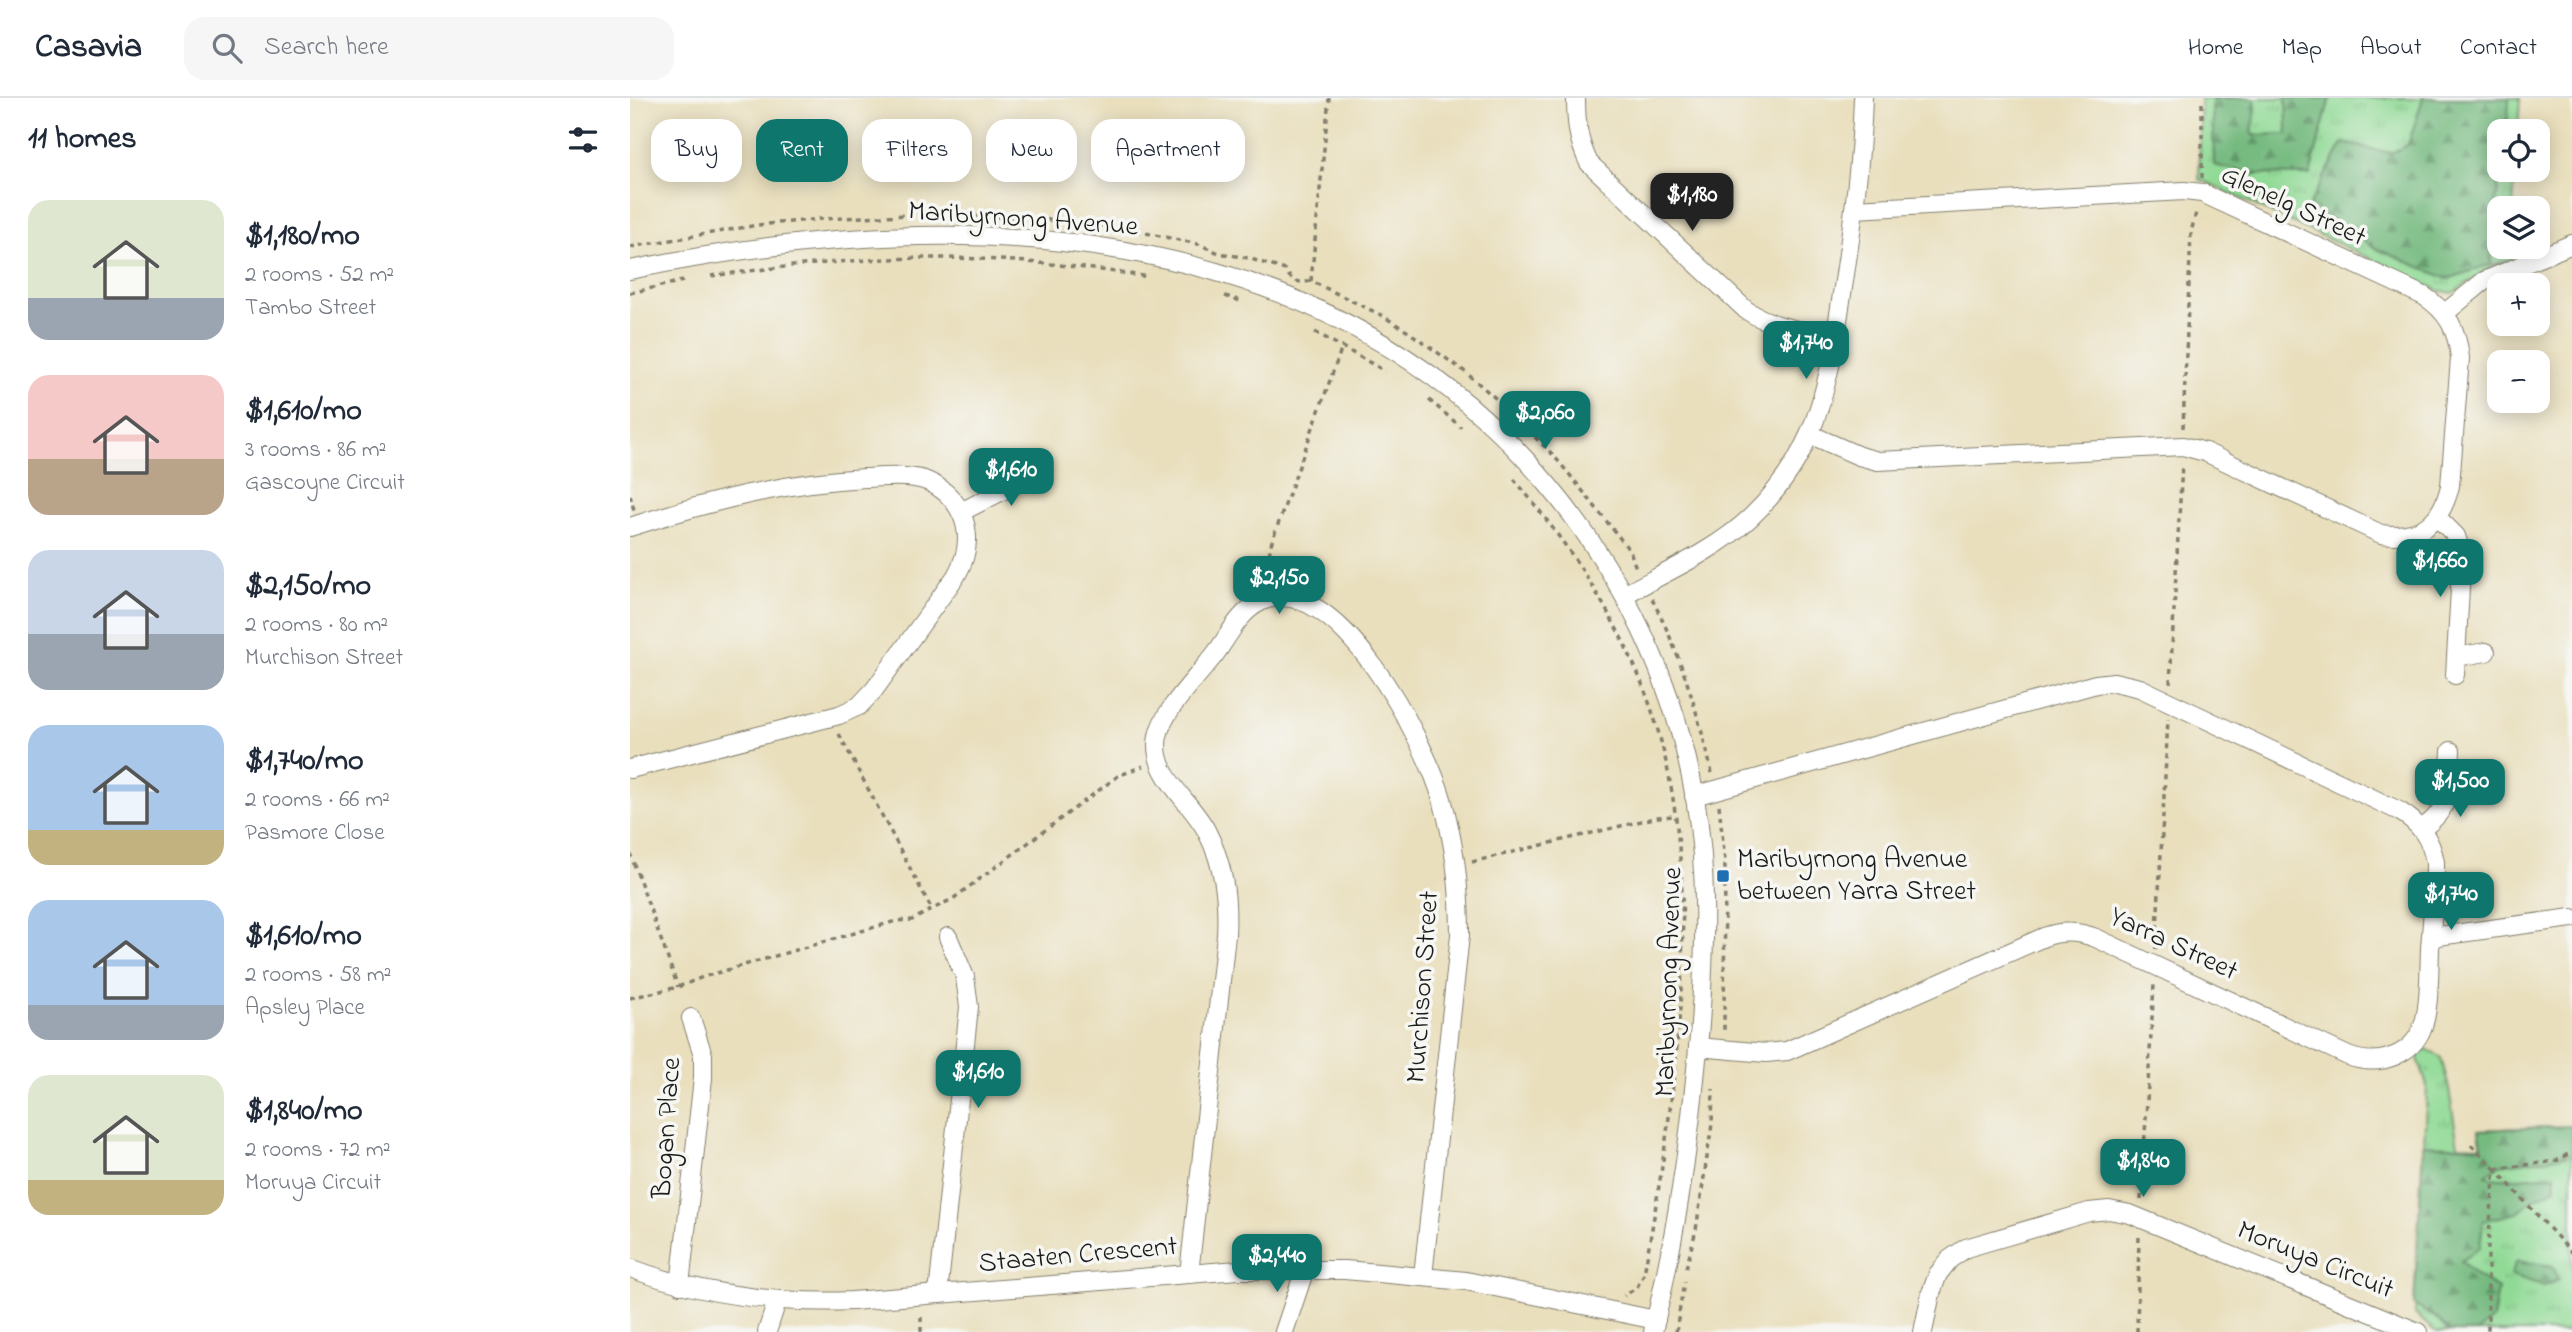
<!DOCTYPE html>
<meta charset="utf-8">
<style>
body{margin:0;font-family:"Indie Flower",sans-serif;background:#f6f6f7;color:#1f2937;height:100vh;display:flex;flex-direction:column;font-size:26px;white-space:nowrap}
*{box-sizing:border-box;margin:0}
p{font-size:23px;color:#747a83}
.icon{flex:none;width:38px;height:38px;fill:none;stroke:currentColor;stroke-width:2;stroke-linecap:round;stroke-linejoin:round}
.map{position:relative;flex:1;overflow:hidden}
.panel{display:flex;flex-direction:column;background:#fff;width:630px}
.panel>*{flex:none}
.banner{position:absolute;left:21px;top:21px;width:665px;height:63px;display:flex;gap:14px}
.fabs{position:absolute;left:1857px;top:21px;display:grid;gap:14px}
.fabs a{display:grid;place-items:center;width:63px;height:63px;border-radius:14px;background:#fff;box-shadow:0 4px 18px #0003;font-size:35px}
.price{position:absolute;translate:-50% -60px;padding:0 16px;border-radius:14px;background:#0f766e;color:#fff;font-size:23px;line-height:46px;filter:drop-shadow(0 2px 4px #0008)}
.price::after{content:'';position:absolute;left:50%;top:42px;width:21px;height:16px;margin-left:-10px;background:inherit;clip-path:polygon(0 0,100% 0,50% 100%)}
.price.active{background:#222;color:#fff}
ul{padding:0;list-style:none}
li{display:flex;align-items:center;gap:21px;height:175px;padding:0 28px}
li span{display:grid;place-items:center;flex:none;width:196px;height:140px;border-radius:21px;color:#555}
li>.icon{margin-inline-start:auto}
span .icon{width:84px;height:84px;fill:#fffc;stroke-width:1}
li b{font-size:30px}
h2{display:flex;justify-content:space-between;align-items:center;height:84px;padding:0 28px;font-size:30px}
.tag{padding:0 24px;border-radius:21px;background:#fff;box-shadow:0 4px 18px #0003;font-size:24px;line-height:63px}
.tag.active{background:#0f766e;color:#fff}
header{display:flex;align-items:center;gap:42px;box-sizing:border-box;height:98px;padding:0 35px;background:#fff;border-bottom:2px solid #e0e1e3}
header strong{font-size:33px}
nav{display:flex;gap:38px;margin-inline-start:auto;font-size:24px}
.search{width:490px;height:63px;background:#f6f6f7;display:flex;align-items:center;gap:18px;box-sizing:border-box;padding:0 24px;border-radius:21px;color:#747a83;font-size:26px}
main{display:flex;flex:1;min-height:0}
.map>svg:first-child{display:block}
.grass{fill:url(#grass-tufts);stroke:#567b59;stroke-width:2}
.forest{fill:url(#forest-firs);stroke:#486b4e;stroke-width:2}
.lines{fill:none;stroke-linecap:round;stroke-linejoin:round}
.minor-casing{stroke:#827e6c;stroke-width:20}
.path{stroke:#827e6c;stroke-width:3.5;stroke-dasharray:5 5;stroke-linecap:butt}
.minor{stroke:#fff;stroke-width:18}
.poi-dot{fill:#1f6fb2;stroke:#f6f6f2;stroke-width:2.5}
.labels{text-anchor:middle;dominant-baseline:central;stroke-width:7;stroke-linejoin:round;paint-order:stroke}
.street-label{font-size:28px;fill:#1c1c1c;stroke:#f6f6f2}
.poi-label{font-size:28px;fill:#1c1c1c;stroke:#f6f6f2;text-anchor:start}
</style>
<header>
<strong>Casavia</strong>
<div class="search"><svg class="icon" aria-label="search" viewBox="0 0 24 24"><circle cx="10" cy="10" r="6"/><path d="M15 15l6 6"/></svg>Search here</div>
<nav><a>Home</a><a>Map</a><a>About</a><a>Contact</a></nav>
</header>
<main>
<section class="panel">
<h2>11 homes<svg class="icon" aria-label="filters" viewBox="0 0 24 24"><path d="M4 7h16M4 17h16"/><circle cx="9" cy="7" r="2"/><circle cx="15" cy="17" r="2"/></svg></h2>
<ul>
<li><span style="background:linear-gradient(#dfe7d0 70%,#9aa5b1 0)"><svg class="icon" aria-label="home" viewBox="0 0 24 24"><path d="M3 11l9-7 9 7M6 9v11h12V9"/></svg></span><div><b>$1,180/mo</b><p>2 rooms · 52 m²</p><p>Tambo Street</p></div></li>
<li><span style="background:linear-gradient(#f6c9c9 60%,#b9a48a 0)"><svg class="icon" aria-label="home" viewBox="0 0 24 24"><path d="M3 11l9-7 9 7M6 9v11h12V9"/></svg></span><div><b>$1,610/mo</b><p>3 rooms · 86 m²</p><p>Gascoyne Circuit</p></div></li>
<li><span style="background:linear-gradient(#c9d6e8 60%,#9aa5b1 0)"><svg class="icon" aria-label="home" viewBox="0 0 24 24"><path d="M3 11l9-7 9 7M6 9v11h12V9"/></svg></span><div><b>$2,150/mo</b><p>2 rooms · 80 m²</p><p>Murchison Street</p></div></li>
<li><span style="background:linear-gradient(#a9c7e8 75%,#c2b280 0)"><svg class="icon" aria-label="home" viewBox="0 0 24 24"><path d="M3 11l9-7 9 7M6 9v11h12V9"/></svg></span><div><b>$1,740/mo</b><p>2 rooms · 66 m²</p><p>Pasmore Close</p></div></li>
<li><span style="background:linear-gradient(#a9c7e8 75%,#9aa5b1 0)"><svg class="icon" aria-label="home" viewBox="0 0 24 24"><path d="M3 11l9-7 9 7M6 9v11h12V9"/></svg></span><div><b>$1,610/mo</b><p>2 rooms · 58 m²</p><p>Apsley Place</p></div></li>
<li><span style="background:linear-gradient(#dfe7d0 75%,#c2b280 0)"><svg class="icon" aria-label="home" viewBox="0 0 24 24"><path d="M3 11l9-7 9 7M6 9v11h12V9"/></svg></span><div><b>$1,840/mo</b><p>2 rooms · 72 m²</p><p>Moruya Circuit</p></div></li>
</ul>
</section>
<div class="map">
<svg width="1942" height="1234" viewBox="0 0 1942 1234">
<defs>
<pattern id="grass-tufts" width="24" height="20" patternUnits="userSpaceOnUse" patternTransform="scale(1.75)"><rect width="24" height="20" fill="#91da96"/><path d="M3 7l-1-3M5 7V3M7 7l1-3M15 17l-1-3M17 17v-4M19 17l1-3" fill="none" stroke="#7cba81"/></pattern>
<pattern id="forest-firs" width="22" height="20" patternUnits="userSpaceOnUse" patternTransform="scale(1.75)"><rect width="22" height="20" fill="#74ba7f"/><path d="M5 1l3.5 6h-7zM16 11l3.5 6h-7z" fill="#5e9667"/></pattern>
</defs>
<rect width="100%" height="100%" fill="#f6f6f2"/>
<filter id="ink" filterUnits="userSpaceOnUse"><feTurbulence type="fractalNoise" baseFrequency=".0143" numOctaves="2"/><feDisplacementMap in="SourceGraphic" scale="14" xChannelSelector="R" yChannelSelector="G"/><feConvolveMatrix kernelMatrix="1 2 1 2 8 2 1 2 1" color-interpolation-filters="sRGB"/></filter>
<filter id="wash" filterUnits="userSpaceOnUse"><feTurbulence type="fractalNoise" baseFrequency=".00686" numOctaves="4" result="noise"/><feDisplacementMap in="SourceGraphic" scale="28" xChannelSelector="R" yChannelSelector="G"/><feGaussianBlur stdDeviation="1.57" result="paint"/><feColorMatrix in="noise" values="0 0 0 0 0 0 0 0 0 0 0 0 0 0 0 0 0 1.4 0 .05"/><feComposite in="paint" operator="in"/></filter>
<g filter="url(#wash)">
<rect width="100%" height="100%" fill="#e9dfbd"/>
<g class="grass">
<path d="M1571 0H1890L1888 33H1869V72H1885L1883 110H1869V149H1882V161L1864 167 1823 195 1810 193 1569 81Z"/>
<path d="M1797 951 1811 960 1818 986 1828 1047 1852 1048 1849 1032 1942 1028V1234H1806L1785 1216 1797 988 1786 954Z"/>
</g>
<g class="forest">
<path d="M1582 0H1624C1630 15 1620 23 1623 37L1657 36 1656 0H1700L1680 77 1622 76 1584 67Z"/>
<path d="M1793 0H1879L1878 21 1862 43 1870 79 1863 122 1861 166 1818 181 1747 151 1679 107 1713 45 1761 55 1778 47Z"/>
<path d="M1942 1028V1057L1869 1067 1856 1077C1871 1084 1906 1078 1925 1077L1926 1090 1904 1101 1886 1115 1853 1123 1850 1149 1831 1163 1847 1178 1868 1191 1863 1221 1846 1234H1819L1806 1220 1784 1207 1793 1047 1852 1049 1849 1032Z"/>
<path d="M1887 1163 1923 1168 1928 1182 1914 1188 1881 1177Z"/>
</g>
</g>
<g filter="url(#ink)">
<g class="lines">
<g class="minor-casing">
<g id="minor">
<path d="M946 0C946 25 948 43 959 65L1116 212C1143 230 1174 233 1205 239"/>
<path d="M0 172C321 106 691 115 918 387 993 476 1045 585 1065 700 1078 775 1075 850 1070 926 1062 1029 1047 1133 1023 1234"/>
<path d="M1815 215 1854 183 1942 146"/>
<path d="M1179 336 1229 358 1248 363 1553 348 1575 354 1751 436C1790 441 1811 426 1820 388L1830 260C1827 231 1818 214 1794 198L1572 95 1554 93 1225 111"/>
<path d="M331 414 413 372"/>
<path d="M1807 419 1826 438 1832 456 1825 577"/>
<path d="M0 429C77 404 154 384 235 380 254 379 276 377 294 382 311 388 325 401 332 417 341 438 337 459 326 478L244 592 229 608 209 617 0 671"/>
<path d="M994 497C1036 474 1085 453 1121 419 1145 396 1166 367 1179 337 1198 293 1205 243 1212 196 1222 131 1231 66 1233 0"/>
<path d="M1826 559 1856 554"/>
<path d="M1819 684 1821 653"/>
<path d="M1064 698 1466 586 1484 584 1510 590 1769 713C1790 725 1801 741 1805 764 1805 793 1802 822 1800 851 1799 874 1800 899 1795 921 1787 957 1750 970 1718 958L1466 840C1448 833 1432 832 1414 839L1157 953 1136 955 1068 949"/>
<path d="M1792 731C1809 718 1818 707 1819 684L1849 679"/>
<path d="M1801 839 1942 820"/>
<path d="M0 1170C72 1197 146 1206 222 1203L608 1172H715L836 1183 1026 1222"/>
<path d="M559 1176 596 837C598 800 594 767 577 734 561 702 520 677 528 638 533 611 572 575 588 552 600 535 610 514 630 504 705 467 796 645 812 701 825 746 830 791 830 837L793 1178"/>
<path d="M50 1187 73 980V957L61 920"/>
<path d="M308 1196 339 909 335 879 318 839"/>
<path d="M137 1234 147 1203"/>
<path d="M654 1234 675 1171"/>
<path d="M1293 1234 1301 1195 1308 1176 1320 1161 1336 1150 1459 1114 1479 1112 1500 1116 1788 1234"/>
</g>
</g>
<g class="path">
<path d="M1572 80V0"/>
<path d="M0 149 128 127 191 121 276 117 298 113 328 117 423 122 511 134 568 146 589 155 618 160 655 172C661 183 669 186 681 183L753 218 780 235 834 273 863 298 924 358 944 382 1000 453 1007 473"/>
<path d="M81 178C155 168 230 160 305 160 377 160 449 168 519 179"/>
<path d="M681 183 699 0"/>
<path d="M0 195 53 183"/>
<path d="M595 198 614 204"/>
<path d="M685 234 755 273"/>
<path d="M799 302 831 329"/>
<path d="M1553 330 1561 134 1567 111"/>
<path d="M884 381C938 446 986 516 1016 596 1081 770 1046 997 1014 1176L1007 1189 994 1198"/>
<path d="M0 397 4 412"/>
<path d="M648 485 639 458 641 446 712 249"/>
<path d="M1022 501C1051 556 1068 616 1082 675"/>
<path d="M1540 585 1552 366"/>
<path d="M209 636 301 810"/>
<path d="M1089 707 1095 763 1094 933"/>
<path d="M0 755 48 889"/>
<path d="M842 764 1028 719 1046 718"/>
<path d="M1526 851 1538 621"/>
<path d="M0 900 48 889 73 879 266 823 282 822 324 800 488 678 513 668"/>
<path d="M1841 1047 1865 1071 1858 1146V1234"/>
<path d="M1865 1071 1942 1155"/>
<path d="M1865 1071 1926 1063 1942 1054"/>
<path d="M1511 1102 1524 887"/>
<path d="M1056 1170 1066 1132 1082 1026 1083 991"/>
<path d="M291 1234V1215"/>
<path d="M1046 1234 1054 1184"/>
<path d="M1507 1234 1509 1138"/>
</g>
<use href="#minor" class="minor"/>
</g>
</g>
<rect class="poi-dot" x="1086" y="771" width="14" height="14" rx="3.5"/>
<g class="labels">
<g class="street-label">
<text transform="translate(1663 109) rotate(25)">Glenelg Street</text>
<text transform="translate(393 122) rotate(4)">Maribyrnong Avenue</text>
<text transform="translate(1543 847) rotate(25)">Yarra Street</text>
<text transform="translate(1040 884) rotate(-88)">Maribyrnong Avenue</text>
<text transform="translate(794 889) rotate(-86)">Murchison Street</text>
<text transform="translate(38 1030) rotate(-86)">Bogan Place</text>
<text transform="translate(448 1158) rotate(-5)">Staaten Crescent</text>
<text transform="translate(1685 1163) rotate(22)">Moruya Circuit</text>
</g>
<g class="poi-label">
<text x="1107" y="762">Maribyrnong Avenue<tspan x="1107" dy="32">between Yarra Street</tspan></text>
</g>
</g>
</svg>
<div class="fabs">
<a><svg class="icon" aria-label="locate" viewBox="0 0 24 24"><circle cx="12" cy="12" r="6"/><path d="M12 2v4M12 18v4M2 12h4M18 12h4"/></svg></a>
<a><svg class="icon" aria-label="layers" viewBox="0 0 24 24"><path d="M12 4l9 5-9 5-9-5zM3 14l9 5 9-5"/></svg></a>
<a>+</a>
<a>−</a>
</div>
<b class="price active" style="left:1062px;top:135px">$1,180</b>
<b class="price" style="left:1176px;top:283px">$1,740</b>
<b class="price" style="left:915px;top:353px">$2,060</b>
<b class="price" style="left:381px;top:410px">$1,610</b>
<b class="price" style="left:1810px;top:501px">$1,660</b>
<b class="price" style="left:649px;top:518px">$2,150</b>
<b class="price" style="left:1830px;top:721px">$1,500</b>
<b class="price" style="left:1821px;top:834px">$1,740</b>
<b class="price" style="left:348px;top:1012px">$1,610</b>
<b class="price" style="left:1513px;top:1101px">$1,840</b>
<b class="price" style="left:647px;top:1196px">$2,440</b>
<div class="banner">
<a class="tag">Buy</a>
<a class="tag active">Rent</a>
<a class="tag">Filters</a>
<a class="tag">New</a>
<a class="tag">Apartment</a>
</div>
</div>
</main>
